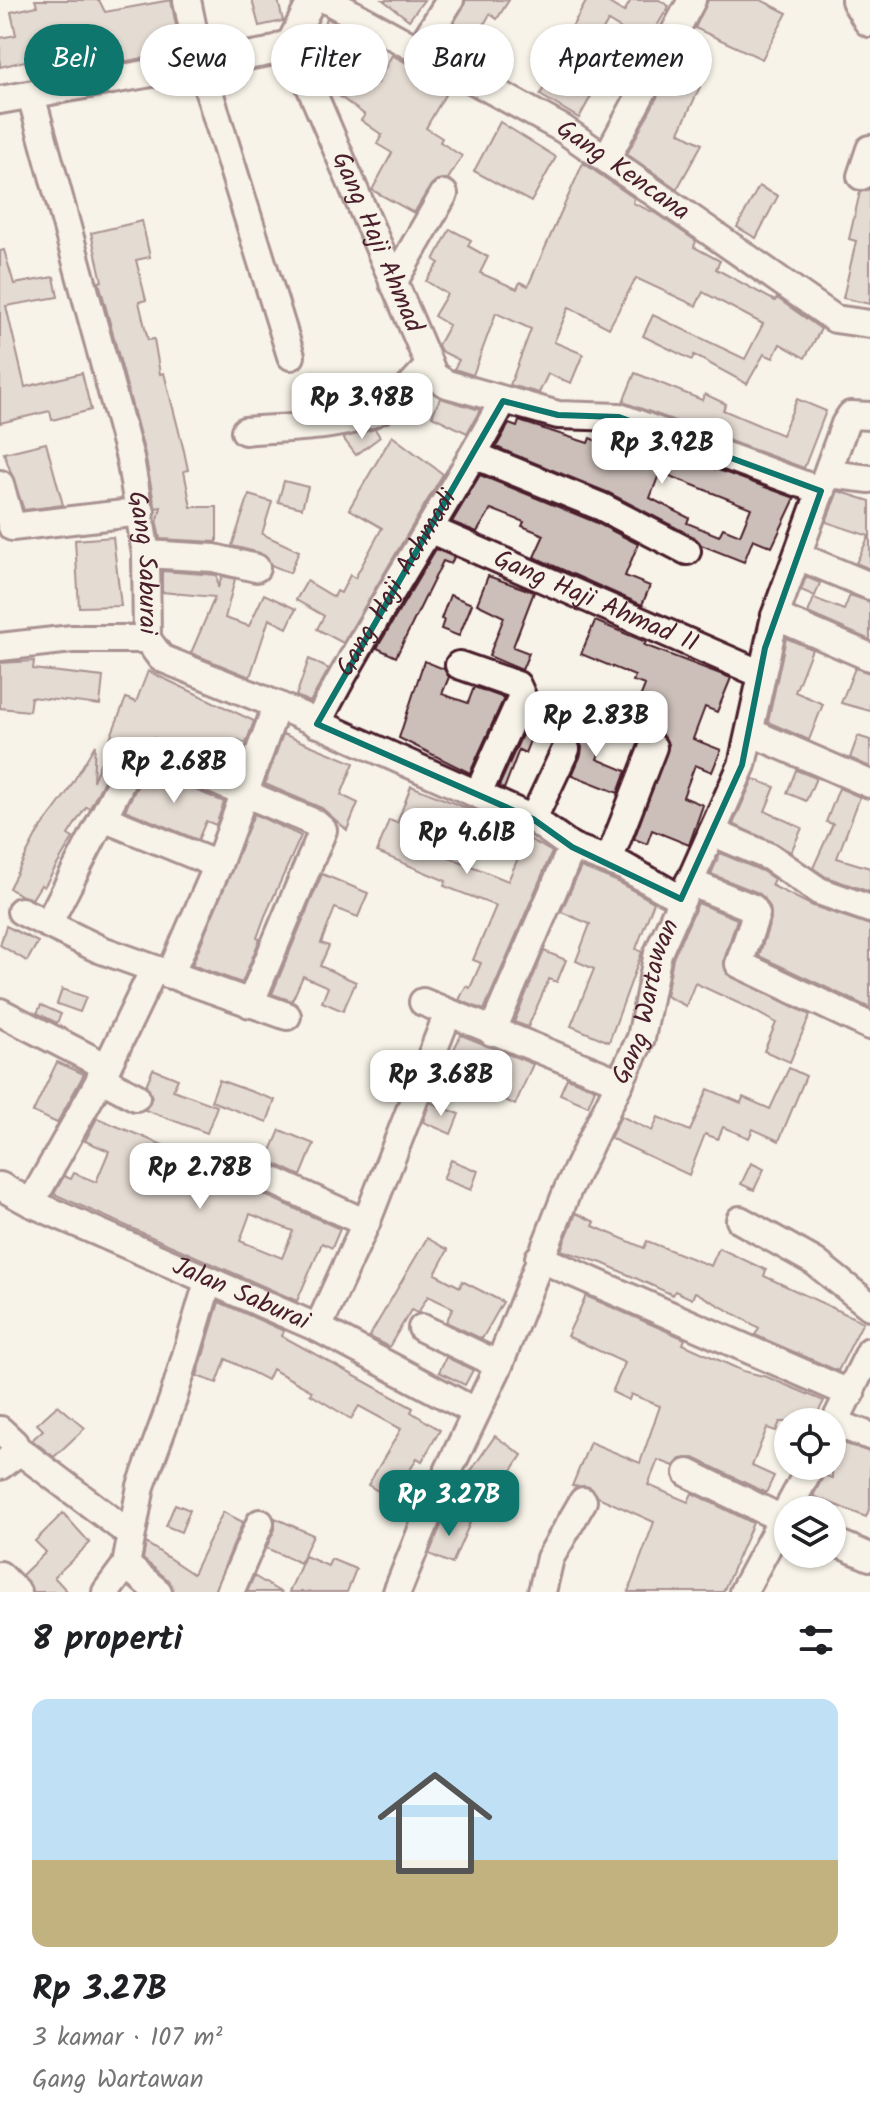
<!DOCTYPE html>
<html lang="id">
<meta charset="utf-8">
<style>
body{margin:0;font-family:Kalam,sans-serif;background:#f2f2f2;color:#202124;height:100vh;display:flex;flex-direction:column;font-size:30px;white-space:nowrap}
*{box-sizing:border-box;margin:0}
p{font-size:26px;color:#757577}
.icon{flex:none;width:44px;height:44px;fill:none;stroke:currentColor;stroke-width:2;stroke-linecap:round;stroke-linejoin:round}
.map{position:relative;height:1592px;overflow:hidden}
.details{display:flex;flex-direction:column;background:#fff;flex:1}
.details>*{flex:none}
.top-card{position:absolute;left:24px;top:24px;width:822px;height:72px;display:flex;gap:16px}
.controls{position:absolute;left:774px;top:1408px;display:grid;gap:16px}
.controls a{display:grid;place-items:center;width:72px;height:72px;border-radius:50%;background:#fff;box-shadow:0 2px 6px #0004;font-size:40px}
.price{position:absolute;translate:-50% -68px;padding:0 18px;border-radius:16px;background:#fff;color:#222;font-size:26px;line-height:52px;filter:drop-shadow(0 2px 4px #0008)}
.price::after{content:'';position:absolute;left:50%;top:48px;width:24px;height:18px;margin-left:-12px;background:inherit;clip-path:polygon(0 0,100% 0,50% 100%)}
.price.on{background:#0f766e;color:#fff}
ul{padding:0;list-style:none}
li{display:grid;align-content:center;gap:16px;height:424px;padding:0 32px}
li+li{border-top:2px solid #e0e0e0}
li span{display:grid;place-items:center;height:248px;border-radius:16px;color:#555}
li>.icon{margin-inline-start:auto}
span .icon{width:144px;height:144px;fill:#fffc;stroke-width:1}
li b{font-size:34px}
h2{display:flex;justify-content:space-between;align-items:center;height:96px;padding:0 32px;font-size:34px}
.pill{padding:0 28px;border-radius:36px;background:#fff;box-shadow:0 2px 6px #0004;font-size:28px;line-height:72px}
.pill.on{background:#0f766e;color:#fff}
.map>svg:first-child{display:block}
.building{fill:#ccbfb9;stroke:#4a1f2b;stroke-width:2;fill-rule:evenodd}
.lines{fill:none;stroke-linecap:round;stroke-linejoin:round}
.minor-casing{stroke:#4a1f2b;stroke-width:32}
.major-casing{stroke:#4a1f2b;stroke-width:38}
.minor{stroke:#f7f3e8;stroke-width:26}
.major{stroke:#f7f3e8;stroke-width:32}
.marked{fill:none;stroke:#0f766e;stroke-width:6;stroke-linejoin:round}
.labels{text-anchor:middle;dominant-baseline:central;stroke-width:8;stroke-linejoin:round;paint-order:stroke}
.street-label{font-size:26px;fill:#4a1f2b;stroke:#f7f3e8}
</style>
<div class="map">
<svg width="870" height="1592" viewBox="0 0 870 1592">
<rect width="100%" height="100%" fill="#f7f3e8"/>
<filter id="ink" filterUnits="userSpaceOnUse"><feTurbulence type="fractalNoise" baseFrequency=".0125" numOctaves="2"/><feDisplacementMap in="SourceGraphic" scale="16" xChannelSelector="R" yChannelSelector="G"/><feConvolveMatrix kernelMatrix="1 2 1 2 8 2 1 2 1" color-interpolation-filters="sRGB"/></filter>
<g filter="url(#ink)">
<g class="building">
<path d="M35 0H99L105 12 171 0 181 51 63 73 58 53 0 67V38L16 35 11 12 37 6Z"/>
<path d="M252 0H278L283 21 259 26Z"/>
<path d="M383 0H424L409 20Z"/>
<path d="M466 0H509L497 19 490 14 465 57 442 44Z"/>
<path d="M587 0H604L624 12 631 0H659L669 6 646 44 608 21 581 69 600 80 579 118 540 95 565 51 560 48Z"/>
<path d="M708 0H761L787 13 762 59 695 28Z"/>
<path d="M327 18 353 32 336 63 311 47Z"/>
<path d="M392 55 450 86 426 128 442 138 440 142 462 156 448 179 437 180 431 185 414 213 372 190 392 153 377 144 382 135 361 120 365 115 328 88 345 62 377 83Z"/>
<path d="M670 73 700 87 679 132 702 144 677 189 627 154Z"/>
<path d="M500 122 556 157 531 202 474 171Z"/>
<path d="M583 163 634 198 633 203 655 213 696 241 694 247 720 261 716 269 775 301 777 298 821 329 805 358 780 344 773 358 764 354 747 384 694 355 692 360 643 336 653 315 745 359 763 324 703 292 696 306 636 278 609 328 569 307 554 342 583 354 571 383 548 374 539 393 510 385 531 329 496 313 473 375 454 369 459 360 441 351 438 345 449 325 434 316 447 294 426 281 439 263 434 260 450 229 471 240 468 246 488 257 480 273 517 289 520 282 528 286Z"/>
<path d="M759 186 778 196 756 238 737 227Z"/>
<path d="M870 189V304L843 298 856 241 849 239 860 192Z"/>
<path d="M142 221 150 257 136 260 146 300 139 302 148 340 154 339 160 374 164 373 173 408 184 451 188 470 184 471 191 507H217V542L160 539 157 524 161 507 156 508 154 502 145 454 99 282 102 281 91 233Z"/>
<path d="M4 250 14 284 54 277 58 297 6 306 25 387 82 373 91 410 52 420 50 411 0 423V251Z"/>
<path d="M635 373 702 400 705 394 726 404 723 410 782 435 797 399 826 411 804 468 623 402Z"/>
<path d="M440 398 480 410 467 433 432 416Z"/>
<path d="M519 421 588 443 590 438 606 445 611 433H616L795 498 772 547 753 539 744 562 701 545 694 537 609 493 496 447 509 424 517 427ZM660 472 751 508 740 535 723 528 719 536 687 523 689 518 650 498Z"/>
<path d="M375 429 380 437 356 455 343 438Z"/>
<path d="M392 436 443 474 343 643 317 629 324 616 296 600 307 581 334 597 337 591 341 593 350 575 355 578 382 528 349 509Z"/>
<path d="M46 443 63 505 24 510 4 453Z"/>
<path d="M480 475 595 522 638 544 625 576 650 586 642 605 534 557 544 535 522 526 524 522 491 509 477 532 452 522Z"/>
<path d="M284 481 308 487 302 508 278 502Z"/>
<path d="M838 491 870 501V569L856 563 869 536 826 522Z"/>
<path d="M249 495 272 502 262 534 299 551 290 573 271 565 260 553 232 546Z"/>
<path d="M113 537 121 606 79 607 75 540Z"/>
<path d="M436 549 454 557 451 564 443 561 396 657 377 648Z"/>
<path d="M162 571 217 575 218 588 222 576 235 579 225 618 249 626 264 594 296 609 287 628 269 619 250 677 191 653 215 597 162 592Z"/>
<path d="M488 576 534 592 513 647 529 653 522 670 489 656 504 617 477 604Z"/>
<path d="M806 577 820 583 815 596 801 590Z"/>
<path d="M450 595 472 604 459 636 441 629 444 620 441 619Z"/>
<path d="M850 595 870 602V640L808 613 814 598 844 610Z"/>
<path d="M595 621 646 642 644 645 731 678 717 712 705 707 693 739 721 750 712 772 695 765 683 797 703 805 689 845 652 830 647 844 634 839 669 744 658 732 644 734 638 741 625 736 645 685 633 681 635 676 581 654Z"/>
<path d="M786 638 812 649 795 692 823 704 809 740 768 722Z"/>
<path d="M309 659 329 669 310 702 296 696Z"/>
<path d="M34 661 33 669 103 677 100 705 31 697 29 711 0 708V663Z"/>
<path d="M424 661 444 669 449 677 442 694 468 703 474 687 504 698 470 773 399 738Z"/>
<path d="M855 668 870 673V711L841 703Z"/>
<path d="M148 671 254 721 246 743 238 740 227 768 155 738 132 739 119 751 90 808 86 807 68 835 73 838 44 887 41 885 32 899 20 895 9 888 38 832 66 794 95 745 93 781 126 698 136 702Z"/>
<path d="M531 715 539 718 525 753 519 750 504 789 499 786Z"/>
<path d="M584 719 609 729 597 759 626 771 618 793 572 775 581 755 582 747 576 737Z"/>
<path d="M283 734 354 763 341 795 358 803 347 830 322 808 265 784Z"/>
<path d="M858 736 870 740V767L850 758Z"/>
<path d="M146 769 224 802 216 825 206 821 198 840 125 810Z"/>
<path d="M796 770 816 778 806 801 787 793Z"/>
<path d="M753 779 775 787 765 811 802 828 791 852 733 824Z"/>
<path d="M411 786 494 819 486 839 455 827 444 855 508 881 527 838 552 852 484 1010 459 1000 466 986 470 988 481 963 473 960 496 906 444 886 446 881 377 852 389 820 397 823Z"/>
<path d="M839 788 860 797 837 858 870 868V892L826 877 813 868 833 824 826 822Z"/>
<path d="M254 814 301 836 265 916 257 938 260 939 242 983 192 965Z"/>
<path d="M720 853 762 871 774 879 771 885 813 906 870 925V1008L759 956 771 919 770 907 759 893 711 874Z"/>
<path d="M581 867 616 881 654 902 636 949 642 952 609 1042 571 1026 594 969 576 961 590 924 561 912Z"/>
<path d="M322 874 368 893 358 917 335 908 321 943 329 946 320 966 356 982 343 1011 322 1002 328 987 303 976 292 1001 272 994Z"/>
<path d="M698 903 737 919 724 960 727 974 810 1015 790 1062 764 1051 776 1023 751 1009 695 983 686 1006 666 996 673 958Z"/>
<path d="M6 926 38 942 27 961 0 945Z"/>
<path d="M544 951 566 960 557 982 549 979 528 1027 514 1022Z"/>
<path d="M62 989 86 997 80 1012 57 1004Z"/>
<path d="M41 1005 61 1014 57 1023 37 1013Z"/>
<path d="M461 1035 533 1064 515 1105 476 1085 486 1063 454 1049Z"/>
<path d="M57 1062 84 1074 57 1123 33 1112Z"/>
<path d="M789 1068 806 1076 779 1141 753 1129 749 1138 723 1127 718 1139 705 1134 689 1175 610 1138 621 1116 652 1131 658 1117 690 1131 708 1089 741 1103 743 1097 770 1109Z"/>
<path d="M153 1069 178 1079 173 1090 217 1106 207 1133 145 1110 152 1097 146 1085Z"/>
<path d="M567 1078 595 1089 588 1106 560 1094Z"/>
<path d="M219 1080 275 1100 267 1122 211 1101Z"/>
<path d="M430 1102 459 1114 451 1134 423 1122Z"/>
<path d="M97 1118 219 1168 227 1178 340 1229 332 1248 322 1243 297 1301 54 1194 64 1176 71 1179 74 1173 96 1182 109 1151 85 1141ZM250 1214 293 1231 282 1258 240 1241Z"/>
<path d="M280 1130 314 1144 301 1176 267 1160Z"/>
<path d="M451 1160 478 1171 471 1190 443 1179Z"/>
<path d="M751 1163 764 1169 754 1190 741 1184Z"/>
<path d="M576 1213 595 1222 593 1226 644 1248 647 1241 711 1266 719 1248 766 1270 764 1276 863 1322 838 1371 755 1335 759 1328 695 1292 692 1299 675 1291 673 1295 602 1263 561 1250Z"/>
<path d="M427 1238 448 1250 435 1274 460 1287 462 1281 503 1302 482 1339 446 1322 453 1308 428 1296 418 1313 411 1310 389 1347 369 1337Z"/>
<path d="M586 1296 685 1339 683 1344 743 1371 767 1377 824 1401 813 1422H780L776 1431 767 1428 752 1466 774 1476 766 1493 694 1458 680 1459 674 1466 658 1460 648 1485 688 1502 692 1493 753 1523 723 1592H628L654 1522 598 1497 590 1487 572 1486 590 1442 640 1463 660 1406 631 1394 629 1400 612 1392 625 1363 567 1336Z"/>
<path d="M219 1302 284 1331 282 1336 413 1408 411 1412 440 1430 422 1461 417 1458 393 1500 368 1485 401 1429 359 1406 351 1419 310 1394 312 1391 272 1369 267 1380 226 1359 217 1383 197 1376Z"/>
<path d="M446 1357 473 1370 465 1385 439 1372Z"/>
<path d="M58 1405 85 1428 54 1457 32 1440 43 1430 37 1424Z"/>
<path d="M495 1436 522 1455 496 1495 466 1478Z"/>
<path d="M840 1442 870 1452V1507L866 1517 813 1496 824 1475 832 1478V1444Z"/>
<path d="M175 1504 190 1510 181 1532 166 1526Z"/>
<path d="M223 1512 243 1522 214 1592H174L168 1580 143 1559 146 1543 193 1574Z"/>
<path d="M63 1513 90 1543 54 1577 68 1592H33L22 1575 46 1552 35 1541Z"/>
<path d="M446 1513 470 1523 452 1564 429 1554Z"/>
<path d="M275 1518 313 1535 300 1563 266 1548 275 1529Z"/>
<path d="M305 1556 328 1566 331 1559 356 1569 347 1592H289Z"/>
<path d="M254 1576 280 1592H247Z"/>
</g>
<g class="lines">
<g class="minor-casing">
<g id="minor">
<path d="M187 0 200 63 291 356"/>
<path id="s1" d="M327 0 563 129 835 319 870 324"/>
<path id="s2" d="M291 42 434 376 447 384 558 415 619 417 821 491"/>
<path d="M418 52 450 0"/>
<path id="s3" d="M31 95 130 458 146 554 147 639 161 658 277 705 533 819 572 847 623 866 681 899"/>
<path d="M0 100 269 52 291 42 312 0"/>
<path d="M607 157 692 0"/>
<path d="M861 176 870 149"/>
<path d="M393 283 444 194"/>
<path d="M245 431C288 427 342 429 382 409 400 399 414 382 428 367"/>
<path d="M474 455 602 507 687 551"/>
<path d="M829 474 870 479"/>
<path d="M0 484 12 527 141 512"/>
<path id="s4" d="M429 529 761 674"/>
<path d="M146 554 214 558 256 568"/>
<path d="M798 556 870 586"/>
<path d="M775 616 870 657"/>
<path d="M0 647 72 639H147"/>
<path d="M459 665 517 685 522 696 478 794"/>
<path id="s5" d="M317 724C374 613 444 511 503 401"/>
<path d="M750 732 870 784"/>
<path d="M103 818 218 865"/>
<path d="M533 819 566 749"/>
<path d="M712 832 770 857 819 891 870 909"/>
<path d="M609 860 653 747"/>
<path d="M689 882 753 908 756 914 739 964 870 1026"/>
<path d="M21 911 99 949 287 1016"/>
<path d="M49 922 133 759 142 752 152 754 315 823 323 830 250 1004"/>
<path d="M170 975 218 865 277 705"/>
<path d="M423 1002 620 1082"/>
<path d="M0 1012 107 1067"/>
<path d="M492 1032 572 847"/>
<path d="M100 1078 136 1097"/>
<path d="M234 1163 366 1223"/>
<path id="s6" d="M0 1186 31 1203 318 1328 476 1412"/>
<path d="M31 1203 107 1067 154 969"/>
<path d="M740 1220 815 1262 870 1306"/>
<path d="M539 1258 851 1394"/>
<path d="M318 1328 366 1223 448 1013"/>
<path d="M422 1328 499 1365"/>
<path d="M835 1423 870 1436"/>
<path d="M832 1428 870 1351"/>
<path d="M0 1430 14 1443"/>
<path d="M0 1466 20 1451 130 1534"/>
<path d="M688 1473 788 1522"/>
<path d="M832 1541 870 1557"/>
<path d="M126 1565 158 1592"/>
<path d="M0 1575 17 1592"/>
<path d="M106 1592 126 1565 141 1486 173 1399 208 1282"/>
<path d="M230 1592 260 1523"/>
<path id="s7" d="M397 1592 432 1505 499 1365 568 1189 641 1038 658 953 742 765 775 616 845 424 851 415 870 416"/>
<path d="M542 1592 550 1558 583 1501"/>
<path d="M743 1592 811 1466"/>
</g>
</g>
<g class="major-casing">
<path id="major" d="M858 0 870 20"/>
</g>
<use href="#minor" class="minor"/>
<use href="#major" class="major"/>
</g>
</g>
<path d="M0 0H870V1592H0ZM503 401 558 415 619 417 821 491 765 648 742 765 681 899 572 847 533 819 317 724Z" fill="#f7f3e8" fill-opacity=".55" fill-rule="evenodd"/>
<path class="marked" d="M503 401 558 415 619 417 821 491 765 648 742 765 681 899 572 847 533 819 317 724Z"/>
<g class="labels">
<g class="street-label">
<text stroke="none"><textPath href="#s1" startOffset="342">Gang Kencana</textPath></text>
<text stroke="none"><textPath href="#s2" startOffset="218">Gang Haji Ahmad</textPath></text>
<text stroke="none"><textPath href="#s3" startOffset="482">Gang Saburai</textPath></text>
<text stroke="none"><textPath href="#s5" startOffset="162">Gang Haji Achmadi</textPath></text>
<text stroke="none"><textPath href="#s4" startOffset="182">Gang Haji Ahmad II</textPath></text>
<text stroke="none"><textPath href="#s7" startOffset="642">Gang Wartawan</textPath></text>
<text stroke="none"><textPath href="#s6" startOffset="264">Jalan Saburai</textPath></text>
</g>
</g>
</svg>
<div class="controls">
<a><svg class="icon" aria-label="locate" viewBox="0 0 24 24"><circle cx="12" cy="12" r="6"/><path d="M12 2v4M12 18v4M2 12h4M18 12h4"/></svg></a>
<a><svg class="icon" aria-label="layers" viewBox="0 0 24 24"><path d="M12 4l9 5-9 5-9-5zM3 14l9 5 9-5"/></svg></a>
</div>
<b class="price" style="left:362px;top:441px">Rp 3.98B</b>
<b class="price" style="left:662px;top:486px">Rp 3.92B</b>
<b class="price" style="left:596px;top:759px">Rp 2.83B</b>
<b class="price" style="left:174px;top:805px">Rp 2.68B</b>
<b class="price" style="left:467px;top:876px">Rp 4.61B</b>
<b class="price" style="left:441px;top:1118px">Rp 3.68B</b>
<b class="price" style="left:200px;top:1211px">Rp 2.78B</b>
<b class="price on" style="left:449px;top:1538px">Rp 3.27B</b>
<div class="top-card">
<a class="pill on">Beli</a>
<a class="pill">Sewa</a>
<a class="pill">Filter</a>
<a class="pill">Baru</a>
<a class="pill">Apartemen</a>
</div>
</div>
<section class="details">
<h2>8 properti<svg class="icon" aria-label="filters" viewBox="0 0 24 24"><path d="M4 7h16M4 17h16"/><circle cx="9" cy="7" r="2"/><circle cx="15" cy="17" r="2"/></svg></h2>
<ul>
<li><span style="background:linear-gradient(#bfe0f5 65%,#c2b280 0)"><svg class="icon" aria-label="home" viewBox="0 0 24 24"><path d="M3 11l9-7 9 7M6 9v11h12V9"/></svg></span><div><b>Rp 3.27B</b><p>3 kamar · 107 m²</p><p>Gang Wartawan</p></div></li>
</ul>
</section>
